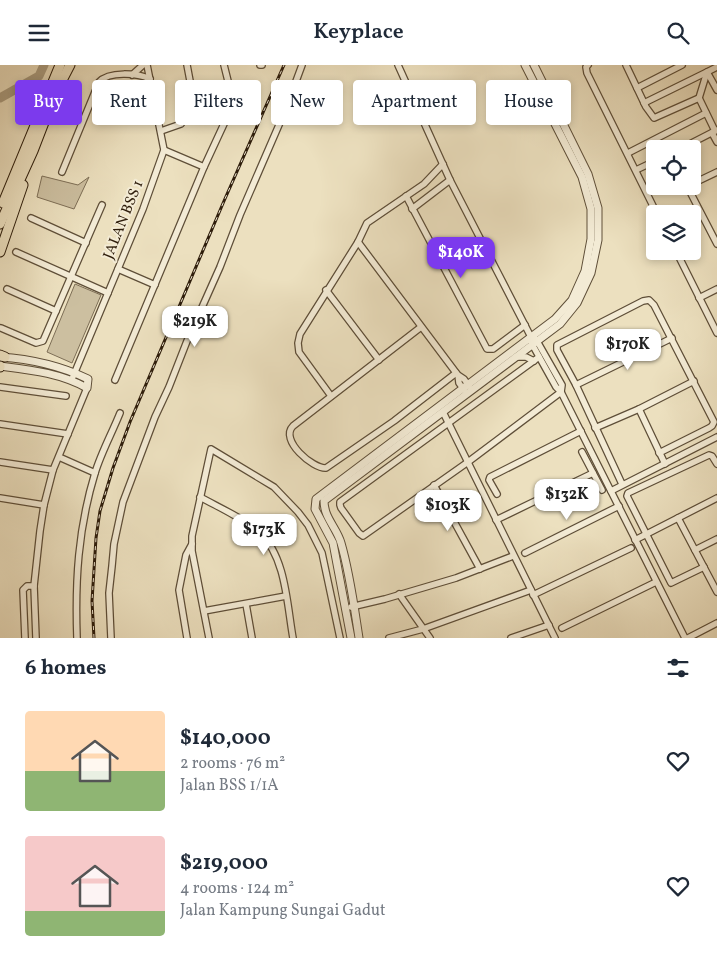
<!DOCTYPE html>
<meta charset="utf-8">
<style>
body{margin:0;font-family:Vollkorn,serif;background:#f6f6f7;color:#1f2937;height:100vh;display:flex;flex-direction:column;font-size:19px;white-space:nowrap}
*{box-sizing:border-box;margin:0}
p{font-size:16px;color:#747a83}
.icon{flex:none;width:28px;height:28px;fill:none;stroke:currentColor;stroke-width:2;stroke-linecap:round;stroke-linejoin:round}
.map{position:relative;height:573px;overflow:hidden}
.side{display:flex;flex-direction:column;background:#fff;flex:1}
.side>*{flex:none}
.top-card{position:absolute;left:15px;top:15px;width:688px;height:45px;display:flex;gap:10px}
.buttons{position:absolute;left:646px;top:75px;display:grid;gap:10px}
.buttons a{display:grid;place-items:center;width:55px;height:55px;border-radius:5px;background:#fff;box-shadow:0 2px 8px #0003;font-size:25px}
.price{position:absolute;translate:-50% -42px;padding:0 11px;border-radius:10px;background:#fff;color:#222;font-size:16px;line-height:32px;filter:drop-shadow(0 1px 2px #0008)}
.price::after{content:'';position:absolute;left:50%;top:30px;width:15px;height:11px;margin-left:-8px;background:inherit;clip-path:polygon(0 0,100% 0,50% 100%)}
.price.current{background:#7c3aed;color:#fff}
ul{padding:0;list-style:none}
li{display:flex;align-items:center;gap:15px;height:125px;padding:0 25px}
li span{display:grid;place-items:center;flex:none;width:140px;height:100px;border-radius:5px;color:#555}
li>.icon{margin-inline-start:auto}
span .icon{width:60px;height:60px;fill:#fffc;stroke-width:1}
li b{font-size:21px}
h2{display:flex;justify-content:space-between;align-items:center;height:60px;padding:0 25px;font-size:21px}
.chip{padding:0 18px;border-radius:5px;background:#fff;box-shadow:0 2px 8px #0003;font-size:18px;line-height:45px}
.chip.current{background:#7c3aed;color:#fff}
header{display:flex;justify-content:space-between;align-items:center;height:65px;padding:0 25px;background:#fff;font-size:22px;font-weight:600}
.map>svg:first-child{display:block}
.green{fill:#ccbfa0;stroke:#7d6e56}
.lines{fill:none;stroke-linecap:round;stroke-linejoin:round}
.river{stroke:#ab9e82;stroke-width:9}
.minor-casing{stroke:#5e4e38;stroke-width:8}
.tertiary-casing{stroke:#5e4e38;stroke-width:9}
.trunk-casing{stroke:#2e1d0b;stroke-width:11}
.minor{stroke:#f3ebd5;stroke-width:5.5}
.tertiary{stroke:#f3ebd5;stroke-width:7}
.trunk{stroke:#ece0bf;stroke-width:9}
.rail-casing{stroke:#2e1d0b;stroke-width:3}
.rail{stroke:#f3ebd5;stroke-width:1;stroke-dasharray:4;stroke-linecap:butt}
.labels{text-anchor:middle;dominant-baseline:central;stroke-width:4;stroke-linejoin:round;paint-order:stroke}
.street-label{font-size:15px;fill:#2e1d0b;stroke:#f3ebd5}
</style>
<header><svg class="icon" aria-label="menu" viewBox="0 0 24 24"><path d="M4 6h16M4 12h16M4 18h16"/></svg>Keyplace<svg class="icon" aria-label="search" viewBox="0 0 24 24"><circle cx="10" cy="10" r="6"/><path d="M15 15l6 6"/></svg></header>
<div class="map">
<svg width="717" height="573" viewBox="0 0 717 573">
<rect width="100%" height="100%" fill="#ece0bf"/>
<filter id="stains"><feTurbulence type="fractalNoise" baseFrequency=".004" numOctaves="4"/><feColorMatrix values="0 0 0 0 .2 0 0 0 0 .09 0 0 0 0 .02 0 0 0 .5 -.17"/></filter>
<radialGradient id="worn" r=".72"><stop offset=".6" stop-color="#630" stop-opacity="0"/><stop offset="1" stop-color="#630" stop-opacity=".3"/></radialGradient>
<g class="green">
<path d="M42 111 78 120 89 112 74 144 37 132Z"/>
<path d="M75 219 101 230 72 298 47 287Z"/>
</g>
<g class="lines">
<path class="river" d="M0 33 39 11 44 0"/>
<g class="minor-casing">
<g id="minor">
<path d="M260 0H262"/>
<path d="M398 0 450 115 531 272 532 279 556 322 561 327 685 573"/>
<path d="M588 0 586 2 587 8 657 149"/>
<path d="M626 0 646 42 654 53 699 33 715 66"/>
<path d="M132 10 143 0"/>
<path d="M637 23 682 0"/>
<path d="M699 33 707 7 717 2"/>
<path d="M194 37 229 48"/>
<path d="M644 38 707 7 717 25"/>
<path d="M161 66 181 59 194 37 187 0"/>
<path d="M712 68 717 77"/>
<path d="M680 84 717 65"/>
<path d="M164 85 204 102"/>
<path d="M628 88 706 48"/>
<path d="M636 105 655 96"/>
<path d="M62 107 99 17C109 6 137 8 150 14"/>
<path d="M692 119 717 107"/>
<path d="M687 121 717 179"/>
<path d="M406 131 487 284H493L525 260"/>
<path d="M412 144 450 115"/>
<path d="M31 153 86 178"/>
<path d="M358 177 457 309"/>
<path d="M676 186 717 268"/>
<path d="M16 187 108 228"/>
<path d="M118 204 155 220"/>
<path d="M7 224 56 246"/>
<path d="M326 225 379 295"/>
<path d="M699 233 717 224"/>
<path d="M421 262 293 361C279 375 313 404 326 403L394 356 456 308"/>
<path d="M1 263 36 278 43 276 102 140"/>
<path d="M535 274 537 276 562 320 561 327"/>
<path d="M515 292H526L534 296"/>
<path d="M539 292 340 437V440L341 443 359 468 363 471 468 397 561 327"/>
<path d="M72 314 143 144 164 85 147 0"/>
<path d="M115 315 204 102 229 48 233 36 224 0"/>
<path d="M576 320 672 273"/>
<path d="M0 322 66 331"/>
<path d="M464 325 459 318 458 310 464 314 469 321"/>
<path d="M331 331 299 287 298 278 300 269 358 177 367 158 424 119 443 99"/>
<path d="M639 344 665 399"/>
<path d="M443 347 555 573"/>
<path d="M0 359 68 369"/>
<path d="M595 363 639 344 694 316"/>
<path d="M582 387 602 425"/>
<path d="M59 392 95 408"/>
<path d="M0 397 53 405"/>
<path d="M622 419 576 320 557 285V280L643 236 649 235 654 240 714 357 712 361 709 363 659 388"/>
<path d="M434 420 480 504"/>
<path d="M611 426 717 372"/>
<path d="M497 429 489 415 490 412 581 366"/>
<path d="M200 432C220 443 243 453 260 468 286 492 287 540 293 573"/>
<path d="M0 433 44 440"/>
<path d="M678 453 717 527"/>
<path d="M496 455 593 408"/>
<path d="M635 475 717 433"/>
<path d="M695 485 717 474"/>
<path d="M525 488 619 441"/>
<path d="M704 502 671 518 627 431 628 428 709 390 712 391 717 399"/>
<path d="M399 529 430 573"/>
<path d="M533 530 631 483"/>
<path d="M246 539 252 573"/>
<path d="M351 542 385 534 456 513 513 491"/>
<path d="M204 546 286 531"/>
<path d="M562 563 656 517"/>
<path d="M25 573 23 525 27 521H34"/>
<path d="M36 573 34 521 40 466 44 440 53 405 87 323"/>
<path d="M77 573C75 516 78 464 95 408 101 388 112 368 120 348"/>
<path d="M111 573 109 528 112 501 114 479 123 437 155 352 169 322 187 276 220 202 240 150 285 46 302 0"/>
<path d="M187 573 179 525 186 490 192 479"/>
<path d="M209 573 192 486V471L211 384 274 422 298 447 308 460 322 488 340 573"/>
<path d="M389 573 423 564 531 525"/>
<path d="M511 573 549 560"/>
<path d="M688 573 717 558"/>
</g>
</g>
<g class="tertiary-casing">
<g id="tertiary">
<path d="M0 301C31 305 60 308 87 323L88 314C61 301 31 294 0 292"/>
<path d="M351 573 333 478 315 444 316 434 555 254 572 235 585 206 591 174V144L582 112 525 0"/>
<path d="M359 573C354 541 350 509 341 478 337 463 324 453 324 436L560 259 577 238 591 208 598 175V143L588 109 534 0"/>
</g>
</g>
<g class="trunk-casing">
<g id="trunk">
<path d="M3 138 60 0"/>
<path d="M0 159 33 86 55 29 70 0"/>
<path d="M0 187 23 120"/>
<path d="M0 290 5 292"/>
<path d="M0 302V301"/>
</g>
</g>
<use href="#minor" class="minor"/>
<use href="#tertiary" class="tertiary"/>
<use href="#trunk" class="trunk"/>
<g class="rail-casing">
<path id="rail" d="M94 573 92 536 96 473 100 446 113 403 130 357 224 136 284 0"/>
</g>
<use href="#rail" class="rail"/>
</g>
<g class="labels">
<g class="street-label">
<text transform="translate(124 155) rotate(-68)">JALAN BSS 1</text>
</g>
</g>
<rect width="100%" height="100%" filter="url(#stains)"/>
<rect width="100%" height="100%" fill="url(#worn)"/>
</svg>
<div class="buttons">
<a><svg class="icon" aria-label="locate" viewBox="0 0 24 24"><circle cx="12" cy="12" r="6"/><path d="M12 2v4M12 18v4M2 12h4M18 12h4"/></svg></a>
<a><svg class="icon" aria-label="layers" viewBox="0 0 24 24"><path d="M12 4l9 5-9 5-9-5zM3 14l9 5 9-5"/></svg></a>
</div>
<b class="price current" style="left:461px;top:214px">$140K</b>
<b class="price" style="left:195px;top:283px">$219K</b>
<b class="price" style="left:628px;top:306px">$170K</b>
<b class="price" style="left:567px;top:456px">$132K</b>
<b class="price" style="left:448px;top:467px">$103K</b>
<b class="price" style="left:264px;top:491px">$173K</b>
<div class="top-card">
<a class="chip current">Buy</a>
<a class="chip">Rent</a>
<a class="chip">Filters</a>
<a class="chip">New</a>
<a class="chip">Apartment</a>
<a class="chip">House</a>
</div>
</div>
<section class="side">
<h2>6 homes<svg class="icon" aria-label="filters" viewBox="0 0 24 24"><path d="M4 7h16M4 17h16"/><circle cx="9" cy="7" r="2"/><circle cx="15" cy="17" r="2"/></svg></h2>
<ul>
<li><span style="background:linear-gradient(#ffd9b3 60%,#8fb573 0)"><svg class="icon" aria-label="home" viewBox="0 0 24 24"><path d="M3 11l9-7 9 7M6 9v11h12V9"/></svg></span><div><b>$140,000</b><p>2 rooms · 76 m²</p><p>Jalan BSS 1/1A</p></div><svg class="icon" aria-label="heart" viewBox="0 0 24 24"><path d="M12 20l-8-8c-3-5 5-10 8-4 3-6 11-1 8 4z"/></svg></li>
<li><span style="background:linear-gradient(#f6c9c9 75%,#8fb573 0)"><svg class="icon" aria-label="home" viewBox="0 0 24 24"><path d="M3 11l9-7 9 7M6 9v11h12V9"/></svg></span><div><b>$219,000</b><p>4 rooms · 124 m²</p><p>Jalan Kampung Sungai Gadut</p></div><svg class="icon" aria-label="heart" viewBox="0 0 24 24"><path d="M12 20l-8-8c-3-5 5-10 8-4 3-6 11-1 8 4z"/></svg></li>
</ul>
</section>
